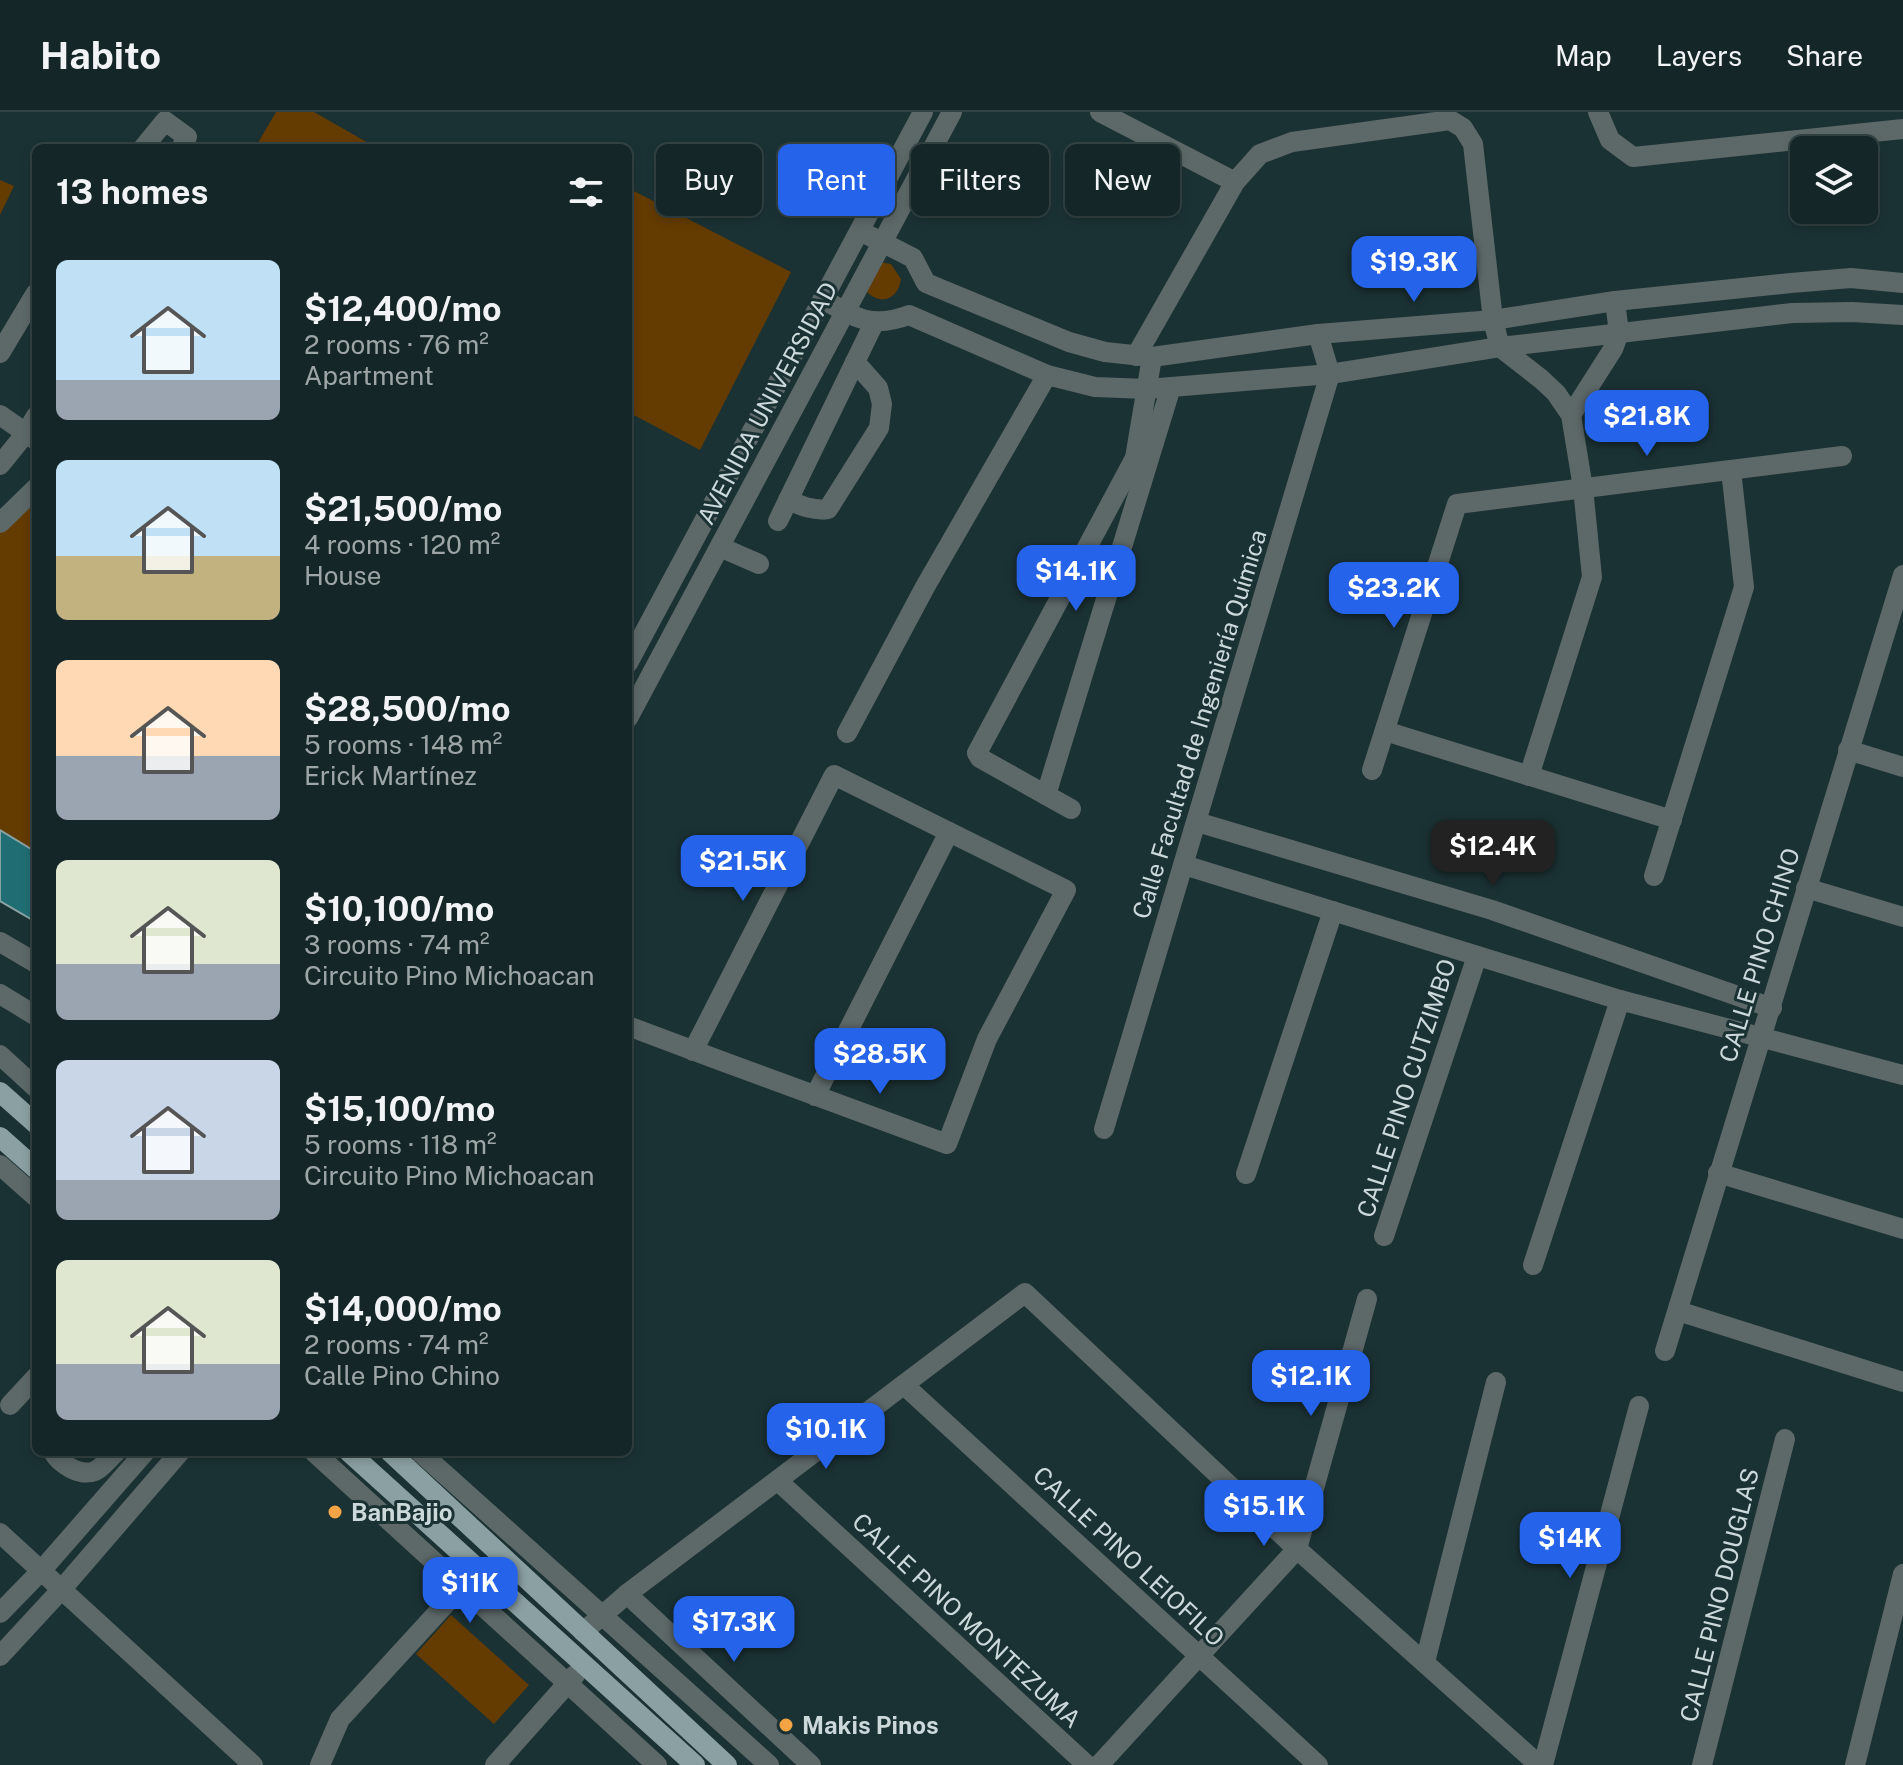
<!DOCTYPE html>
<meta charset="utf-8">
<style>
body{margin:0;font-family:"Public Sans",sans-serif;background:#213233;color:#f1f3f6;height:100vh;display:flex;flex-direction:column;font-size:30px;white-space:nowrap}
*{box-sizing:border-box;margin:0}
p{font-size:26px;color:#9da5a7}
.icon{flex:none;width:44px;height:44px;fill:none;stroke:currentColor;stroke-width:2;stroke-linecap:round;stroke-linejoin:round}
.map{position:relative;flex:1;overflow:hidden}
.details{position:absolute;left:32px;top:32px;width:600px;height:1312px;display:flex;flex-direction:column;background:#142627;border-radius:12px;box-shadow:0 4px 12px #0003,0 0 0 2px #334344}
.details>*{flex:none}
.hud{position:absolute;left:656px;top:32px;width:760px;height:72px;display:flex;gap:16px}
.tools{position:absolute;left:1790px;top:24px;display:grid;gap:16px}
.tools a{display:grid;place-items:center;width:88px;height:88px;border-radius:12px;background:#142627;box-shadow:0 4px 12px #0003,0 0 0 2px #334344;font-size:40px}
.price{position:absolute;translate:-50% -68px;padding:0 18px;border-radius:16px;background:#2563eb;color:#fff;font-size:26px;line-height:52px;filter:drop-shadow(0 2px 4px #0008)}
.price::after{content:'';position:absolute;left:50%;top:48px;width:24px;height:18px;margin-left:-12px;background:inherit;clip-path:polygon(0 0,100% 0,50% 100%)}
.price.selected{background:#222;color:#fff}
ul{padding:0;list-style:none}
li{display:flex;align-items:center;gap:24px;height:200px;padding:0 24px}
li span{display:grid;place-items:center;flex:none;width:224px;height:160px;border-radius:12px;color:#555}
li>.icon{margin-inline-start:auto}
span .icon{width:96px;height:96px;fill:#fffc;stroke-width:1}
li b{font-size:34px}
h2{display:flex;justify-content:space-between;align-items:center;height:96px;padding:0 24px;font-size:34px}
.chip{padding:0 28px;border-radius:12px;background:#142627;box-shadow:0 4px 12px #0003,0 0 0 2px #334344;font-size:28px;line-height:72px}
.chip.selected{background:#2563eb;color:#fff}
header{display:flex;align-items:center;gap:48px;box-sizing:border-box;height:112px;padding:0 40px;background:#142627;border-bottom:2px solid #334344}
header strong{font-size:38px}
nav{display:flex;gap:44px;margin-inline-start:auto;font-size:28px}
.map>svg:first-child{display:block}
.green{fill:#643b00}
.building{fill:#206e73;stroke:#89a3a5;stroke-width:2}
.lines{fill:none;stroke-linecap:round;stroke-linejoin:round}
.minor{stroke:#5d6868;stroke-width:20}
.major{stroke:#8ba0a2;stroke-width:20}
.poi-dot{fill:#f4a444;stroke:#1b3234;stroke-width:3}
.labels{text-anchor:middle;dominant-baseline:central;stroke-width:6;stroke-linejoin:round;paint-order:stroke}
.street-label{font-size:24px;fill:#ccd9da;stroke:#1b3234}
.poi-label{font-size:24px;font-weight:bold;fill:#ccd9da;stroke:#1b3234;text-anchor:start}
</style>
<header>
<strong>Habito</strong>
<nav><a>Map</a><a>Layers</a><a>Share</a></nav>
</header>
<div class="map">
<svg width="1903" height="1653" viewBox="0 0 1903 1653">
<rect width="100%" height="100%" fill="#1b3234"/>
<g class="green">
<path d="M276 0H314L377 36H255Z"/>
<path d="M0 68 14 74 0 103Z"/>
<path d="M628 76 791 160 700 338 628 300Z"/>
<path d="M879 150 891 152 901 167C898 188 880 194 866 179Z"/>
<path d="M36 387V810L0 789V418Z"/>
<path d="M451 1503 529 1573 494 1612 416 1542Z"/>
</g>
<path class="building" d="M0 718 36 740V810L0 789Z"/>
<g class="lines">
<g class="minor">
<path d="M1100 0 1235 70"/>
<path d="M1598 0 1610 28 1633 45 1903 17"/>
<path d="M143 36 165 9 187 25 181 36"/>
<path d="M860 119 913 146 926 171 1069 230 1105 240 1152 245 1318 222 1493 208 1615 189 1791 171 1851 166 1903 171"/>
<path d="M823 187C855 206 872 217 909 203L1047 263 1095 275 1147 277 1330 262 1500 235 1792 201 1852 200 1903 203"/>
<path d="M0 241 36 181"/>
<path d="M1136 244 1235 70 1260 42 1292 30 1450 8 1463 16 1473 32 1493 208 1500 235 1541 267 1556 281 1571 303 1583 376 1592 465 1529 664"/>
<path d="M0 303 36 328"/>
<path d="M1571 303 1613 237 1619 221 1615 189"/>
<path d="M0 353 26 321 36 304"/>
<path d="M788 388C802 394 813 399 828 397L879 316 882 292 878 276 855 250"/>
<path d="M778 409 874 211"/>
<path d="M0 411 36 376"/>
<path d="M720 435 759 452"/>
<path d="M628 551 923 0"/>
<path d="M628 606 952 0"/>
<path d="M1385 619 1672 708"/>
<path d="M847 621 925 475 1047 263"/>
<path d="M1848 638 1903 655"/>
<path d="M1372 658 1457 392 1842 344"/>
<path d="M1046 683 1171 275"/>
<path d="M1071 697 980 646 977 641 1135 346 1152 245"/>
<path d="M1197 710 1492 798 1772 896"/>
<path d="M1184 753 1620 888 1903 963"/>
<path d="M1654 764 1744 475 1731 358"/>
<path d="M1806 776 1903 805"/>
<path d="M0 830 36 851"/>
<path d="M0 882 36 904"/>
<path d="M628 914C734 954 840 993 947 1032L987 927 1066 778 834 663 693 939"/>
<path d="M0 943 36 976"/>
<path d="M815 984 949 720"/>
<path d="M1104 1017 1330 262 1318 222"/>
<path d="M0 1053 36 1085"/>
<path d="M1718 1061 1903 1117"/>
<path d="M1246 1062 1333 799"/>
<path d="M1384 1124 1477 844"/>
<path d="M1533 1153 1620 888"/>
<path d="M1678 1199 1903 1270"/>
<path d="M1665 1239 1903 463"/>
<path d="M904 1273 1318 1653"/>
<path d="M10 1293 36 1265"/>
<path d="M53 1340C60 1352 80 1365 95 1359 102 1356 110 1345 116 1340"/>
<path d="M314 1340 657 1653"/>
<path d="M420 1340 769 1653"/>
<path d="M778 1369 1087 1653"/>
<path d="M0 1421 253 1653"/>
<path d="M627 1482 811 1653"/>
<path d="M0 1501 41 1459 145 1340"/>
<path d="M583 1520 627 1482 1025 1181 1297 1437 1539 1653"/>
<path d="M0 1544 61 1478 180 1340"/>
<path d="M1425 1550 1496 1270"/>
<path d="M320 1653 340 1607 461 1475"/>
<path d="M495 1653 575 1563"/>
<path d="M1099 1653 1297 1437 1367 1187"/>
<path d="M1543 1653 1639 1294"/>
<path d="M1702 1653 1785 1327"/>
<path d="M1855 1653 1903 1462"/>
</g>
<g class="major">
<path d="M0 980 36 1012"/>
<path d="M0 1025 36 1057"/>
<path d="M349 1340 695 1653"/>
<path d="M390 1340 727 1653"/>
</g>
</g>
<g class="poi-dot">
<circle cx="335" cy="1400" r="8"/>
<circle cx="786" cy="1613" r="8"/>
</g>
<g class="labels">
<g class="street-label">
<text transform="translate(767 291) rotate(-62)">AVENIDA UNIVERSIDAD</text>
<text transform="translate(1199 612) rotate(-73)">Calle Facultad de Ingenierίa Quίmica</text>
<text transform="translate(1759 843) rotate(-73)">CALLE PINO CHINO</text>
<text transform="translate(1406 976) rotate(-72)">CALLE PINO CUTZIMBO</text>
<text transform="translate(1129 1444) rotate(43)">CALLE PINO LEIOFILO</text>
<text transform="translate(1719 1483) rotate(-76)">CALLE PINO DOUGLAS</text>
<text transform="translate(967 1508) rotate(43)">CALLE PINO MONTEZUMA</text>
</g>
<g class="poi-label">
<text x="351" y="1400">BanBajio</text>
<text x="802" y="1613">Makis Pinos</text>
</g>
</g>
</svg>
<div class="tools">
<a><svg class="icon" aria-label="layers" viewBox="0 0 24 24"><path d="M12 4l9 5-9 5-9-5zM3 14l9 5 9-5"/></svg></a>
</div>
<b class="price" style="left:1414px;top:192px">$19.3K</b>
<b class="price" style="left:1647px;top:346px">$21.8K</b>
<b class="price" style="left:1076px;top:501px">$14.1K</b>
<b class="price" style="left:1394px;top:518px">$23.2K</b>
<b class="price selected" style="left:1493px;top:776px">$12.4K</b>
<b class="price" style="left:743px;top:791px">$21.5K</b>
<b class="price" style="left:880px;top:984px">$28.5K</b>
<b class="price" style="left:1311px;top:1306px">$12.1K</b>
<b class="price" style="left:826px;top:1359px">$10.1K</b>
<b class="price" style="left:1264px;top:1436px">$15.1K</b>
<b class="price" style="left:1570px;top:1468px">$14K</b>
<b class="price" style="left:470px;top:1513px">$11K</b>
<b class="price" style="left:734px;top:1552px">$17.3K</b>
<div class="hud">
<a class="chip">Buy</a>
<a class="chip selected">Rent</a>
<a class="chip">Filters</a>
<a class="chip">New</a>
</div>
<section class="details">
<h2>13 homes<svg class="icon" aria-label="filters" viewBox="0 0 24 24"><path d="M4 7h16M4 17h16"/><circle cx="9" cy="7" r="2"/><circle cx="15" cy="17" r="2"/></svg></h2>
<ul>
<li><span style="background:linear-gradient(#bfe0f5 75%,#9aa5b1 0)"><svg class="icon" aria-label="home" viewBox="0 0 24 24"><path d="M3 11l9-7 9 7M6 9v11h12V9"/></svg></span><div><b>$12,400/mo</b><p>2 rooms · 76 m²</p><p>Apartment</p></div></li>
<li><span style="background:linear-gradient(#bfe0f5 60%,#c2b280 0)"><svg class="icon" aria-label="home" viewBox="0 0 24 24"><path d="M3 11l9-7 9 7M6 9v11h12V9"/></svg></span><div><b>$21,500/mo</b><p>4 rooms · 120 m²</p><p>House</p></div></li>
<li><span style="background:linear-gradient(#ffd9b3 60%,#9aa5b1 0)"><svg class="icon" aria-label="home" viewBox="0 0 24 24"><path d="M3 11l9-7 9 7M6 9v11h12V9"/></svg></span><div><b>$28,500/mo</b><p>5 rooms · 148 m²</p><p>Erick Martínez</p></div></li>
<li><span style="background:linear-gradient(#dfe7d0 65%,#9aa5b1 0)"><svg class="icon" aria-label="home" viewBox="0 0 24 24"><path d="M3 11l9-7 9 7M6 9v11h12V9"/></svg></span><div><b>$10,100/mo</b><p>3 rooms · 74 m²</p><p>Circuito Pino Michoacan</p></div></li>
<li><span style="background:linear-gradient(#c9d6e8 75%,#9aa5b1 0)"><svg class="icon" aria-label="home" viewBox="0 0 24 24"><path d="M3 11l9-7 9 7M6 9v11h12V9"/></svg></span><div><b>$15,100/mo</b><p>5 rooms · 118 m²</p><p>Circuito Pino Michoacan</p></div></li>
<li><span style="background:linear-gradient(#dfe7d0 65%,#9aa5b1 0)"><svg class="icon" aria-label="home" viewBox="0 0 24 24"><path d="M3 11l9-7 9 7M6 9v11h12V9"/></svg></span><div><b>$14,000/mo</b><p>2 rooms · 74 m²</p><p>Calle Pino Chino</p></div></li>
</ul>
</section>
</div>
